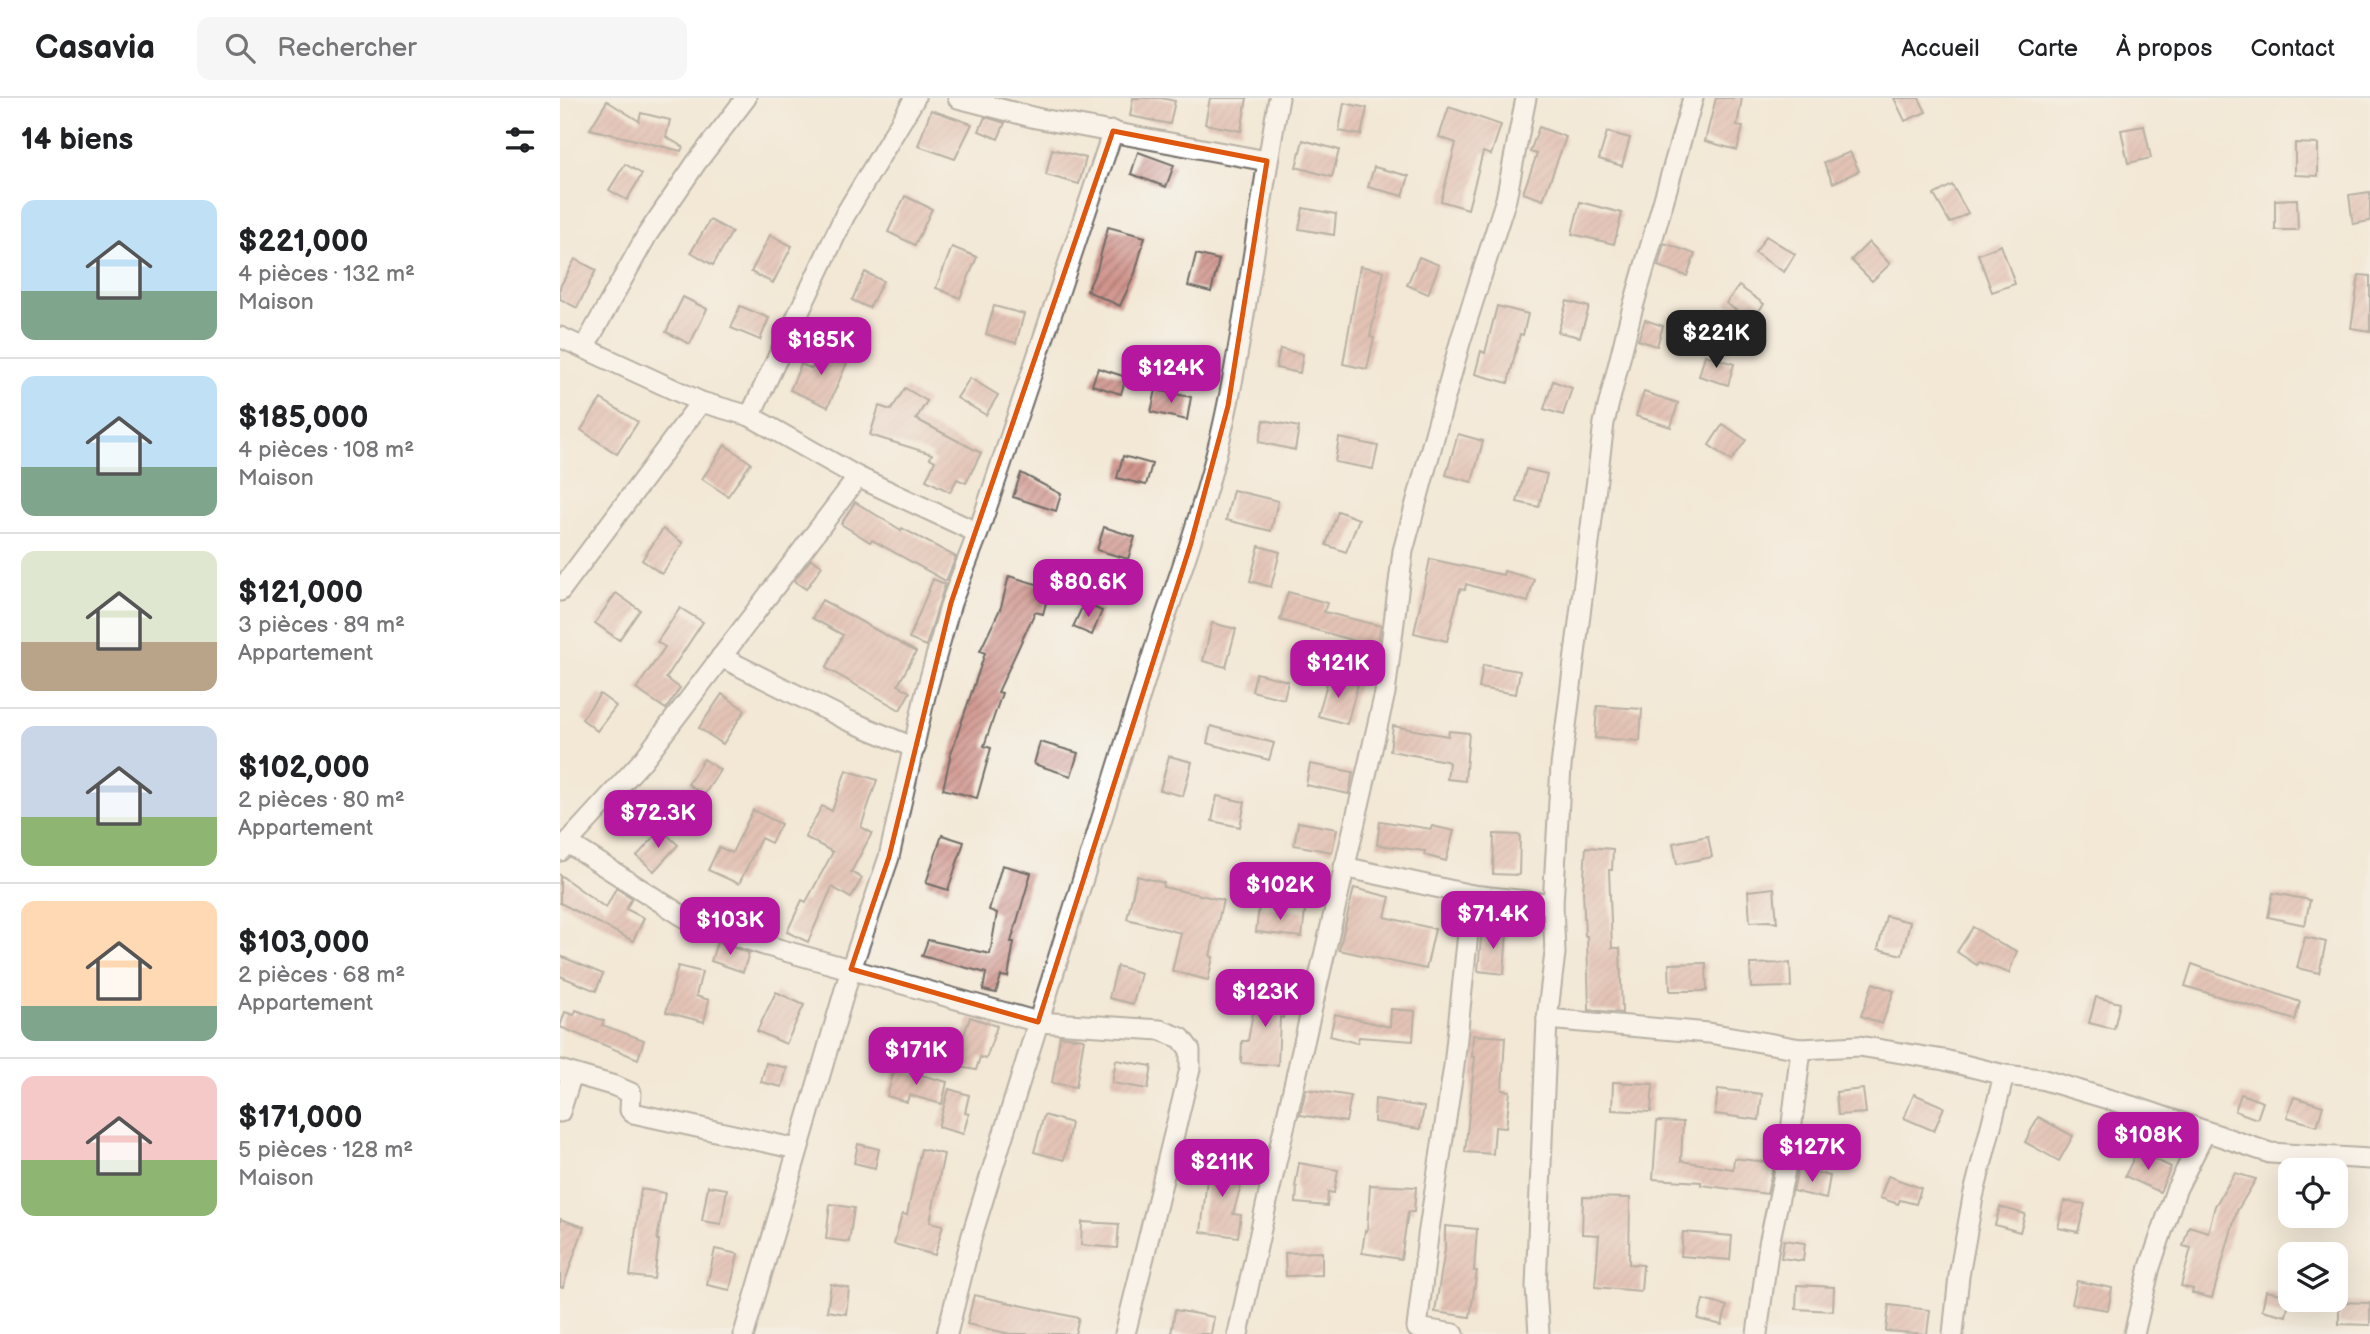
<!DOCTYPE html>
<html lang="fr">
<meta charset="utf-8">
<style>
body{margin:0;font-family:"Balsamiq Sans",sans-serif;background:#f6f6f6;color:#202124;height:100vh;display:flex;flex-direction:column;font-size:26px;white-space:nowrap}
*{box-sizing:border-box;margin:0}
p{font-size:23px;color:#757577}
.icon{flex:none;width:38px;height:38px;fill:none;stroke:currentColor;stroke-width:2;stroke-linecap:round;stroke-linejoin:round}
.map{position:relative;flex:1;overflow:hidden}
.sheet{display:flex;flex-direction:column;background:#fff;width:560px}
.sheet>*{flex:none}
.tools{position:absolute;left:1718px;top:1060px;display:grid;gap:14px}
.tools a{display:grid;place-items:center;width:70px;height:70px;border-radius:14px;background:#fff;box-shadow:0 7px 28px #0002;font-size:35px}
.price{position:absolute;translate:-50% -60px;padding:0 16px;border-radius:14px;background:#b5179e;color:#fff;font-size:23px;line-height:46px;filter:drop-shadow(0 2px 4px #0008)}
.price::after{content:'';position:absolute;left:50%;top:42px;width:21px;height:16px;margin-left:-10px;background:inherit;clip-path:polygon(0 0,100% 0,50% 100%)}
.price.current{background:#222;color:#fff}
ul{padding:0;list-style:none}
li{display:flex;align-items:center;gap:21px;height:175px;padding:0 21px}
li+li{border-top:2px solid #e0e0e0}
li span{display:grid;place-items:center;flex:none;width:196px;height:140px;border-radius:14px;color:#555}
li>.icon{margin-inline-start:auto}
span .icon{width:84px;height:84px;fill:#fffc;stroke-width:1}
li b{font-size:30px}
h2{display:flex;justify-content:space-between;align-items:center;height:84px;padding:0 21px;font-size:30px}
header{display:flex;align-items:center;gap:42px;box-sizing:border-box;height:98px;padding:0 35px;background:#fff;border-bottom:2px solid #e0e0e0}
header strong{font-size:33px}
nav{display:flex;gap:38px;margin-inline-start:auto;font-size:24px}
.search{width:490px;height:63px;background:#f6f6f6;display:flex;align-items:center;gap:18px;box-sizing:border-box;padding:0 24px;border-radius:14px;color:#757577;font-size:26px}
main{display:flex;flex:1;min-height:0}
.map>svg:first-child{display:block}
.building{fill:url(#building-hatch)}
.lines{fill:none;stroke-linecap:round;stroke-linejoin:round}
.street-casing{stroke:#716d67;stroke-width:23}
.street{stroke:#fff;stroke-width:19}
.marked{fill:none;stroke:#df570e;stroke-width:5;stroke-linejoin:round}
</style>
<header>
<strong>Casavia</strong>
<div class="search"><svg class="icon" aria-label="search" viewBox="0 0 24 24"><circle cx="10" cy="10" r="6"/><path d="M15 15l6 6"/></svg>Rechercher</div>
<nav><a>Accueil</a><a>Carte</a><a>À propos</a><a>Contact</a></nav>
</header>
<main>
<section class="sheet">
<h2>14 biens<svg class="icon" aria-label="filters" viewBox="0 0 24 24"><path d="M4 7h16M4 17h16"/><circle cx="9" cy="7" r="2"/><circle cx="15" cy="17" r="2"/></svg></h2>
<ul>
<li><span style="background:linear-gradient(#bfe0f5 65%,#7fa58c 0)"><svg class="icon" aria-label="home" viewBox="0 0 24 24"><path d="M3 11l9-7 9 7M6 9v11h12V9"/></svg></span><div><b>$221,000</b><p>4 pièces · 132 m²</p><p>Maison</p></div></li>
<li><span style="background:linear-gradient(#bfe0f5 65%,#7fa58c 0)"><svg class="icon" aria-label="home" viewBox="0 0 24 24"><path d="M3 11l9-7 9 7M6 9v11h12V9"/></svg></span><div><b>$185,000</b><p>4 pièces · 108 m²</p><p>Maison</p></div></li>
<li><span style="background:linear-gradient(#dfe7d0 65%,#b9a48a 0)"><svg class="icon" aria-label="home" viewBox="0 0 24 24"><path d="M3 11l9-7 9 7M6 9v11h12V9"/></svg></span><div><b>$121,000</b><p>3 pièces · 89 m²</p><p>Appartement</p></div></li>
<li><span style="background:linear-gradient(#c9d6e8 65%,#8fb573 0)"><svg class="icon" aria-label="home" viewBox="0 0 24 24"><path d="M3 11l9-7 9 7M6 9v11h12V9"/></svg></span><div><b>$102,000</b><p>2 pièces · 80 m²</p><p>Appartement</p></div></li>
<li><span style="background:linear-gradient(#ffd9b3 75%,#7fa58c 0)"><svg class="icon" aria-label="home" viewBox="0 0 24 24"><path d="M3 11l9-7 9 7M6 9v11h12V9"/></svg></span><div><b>$103,000</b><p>2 pièces · 68 m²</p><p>Appartement</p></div></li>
<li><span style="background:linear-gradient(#f6c9c9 60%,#8fb573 0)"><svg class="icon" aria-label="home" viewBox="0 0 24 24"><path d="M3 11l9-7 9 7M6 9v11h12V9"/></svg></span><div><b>$171,000</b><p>5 pièces · 128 m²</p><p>Maison</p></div></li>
</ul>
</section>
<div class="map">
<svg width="1810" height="1236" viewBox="0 0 1810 1236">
<defs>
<pattern id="building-hatch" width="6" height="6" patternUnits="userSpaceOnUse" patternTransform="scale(1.75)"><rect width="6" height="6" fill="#d0948c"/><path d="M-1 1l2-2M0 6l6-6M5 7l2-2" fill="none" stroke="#a97973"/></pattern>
</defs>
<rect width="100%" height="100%" fill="#f6f6f2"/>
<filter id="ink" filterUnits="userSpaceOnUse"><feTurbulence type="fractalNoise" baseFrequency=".0143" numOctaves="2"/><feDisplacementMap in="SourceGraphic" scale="14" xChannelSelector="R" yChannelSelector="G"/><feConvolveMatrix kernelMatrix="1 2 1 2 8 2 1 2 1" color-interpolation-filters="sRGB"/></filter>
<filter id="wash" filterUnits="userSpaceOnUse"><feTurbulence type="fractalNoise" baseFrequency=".00686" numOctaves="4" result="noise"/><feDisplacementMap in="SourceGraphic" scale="28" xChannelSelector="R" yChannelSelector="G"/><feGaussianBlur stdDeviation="1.57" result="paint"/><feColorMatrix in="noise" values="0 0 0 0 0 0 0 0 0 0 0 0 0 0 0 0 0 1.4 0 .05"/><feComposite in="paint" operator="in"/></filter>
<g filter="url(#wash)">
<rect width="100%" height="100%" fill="#f3e8d6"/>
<g id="blocks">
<g class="building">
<path d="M573 0H601L615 3 610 26 570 18Z"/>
<path d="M650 0H687L681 33 645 26Z"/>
<path d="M1156 0H1182L1177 28 1183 29 1177 52 1145 43Z"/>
<path d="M1334 0H1359L1366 14 1345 23Z"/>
<path d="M47 3 79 23 81 15 110 22 106 39 123 49 121 53 30 31Z"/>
<path d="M784 5 807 10 801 37 779 33Z"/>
<path d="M889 9 941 27 931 57 923 54 908 111 881 103 896 45 879 39Z"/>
<path d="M371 12 412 26 395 61 358 48Z"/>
<path d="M425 19 445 25 438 41 419 33Z"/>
<path d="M1584 28 1591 60 1568 65 1561 32Z"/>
<path d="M979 29 1006 39 983 102 963 95 977 56 970 54Z"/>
<path d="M1047 34 1070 40 1062 68 1039 61Z"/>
<path d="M743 42 779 52 772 79 736 69Z"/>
<path d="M1735 45 1758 46V78L1735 77Z"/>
<path d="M492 51 526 60 519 86 486 77Z"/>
<path d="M578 54 614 67 606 89 571 76Z"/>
<path d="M1290 54 1299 73 1273 85 1264 65Z"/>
<path d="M65 66 82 76 67 102 49 92Z"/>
<path d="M814 69 849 78 843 98 808 89Z"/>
<path d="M1392 87 1408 115 1390 125 1374 97Z"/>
<path d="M1810 94V123L1793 126 1789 97Z"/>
<path d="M345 98 372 111 355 147 328 134Z"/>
<path d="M1737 101 1738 132H1715V102Z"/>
<path d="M1020 104 1062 115 1054 146 1012 136Z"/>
<path d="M743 110 776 116 774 137 739 131Z"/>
<path d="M150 122 172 134 153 167 131 154Z"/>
<path d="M548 129 585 139 575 175 560 208 527 193 537 171Z"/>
<path d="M210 137 232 148 213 185 191 174Z"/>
<path d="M1206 138 1235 156 1224 174 1195 155Z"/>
<path d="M1309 144 1330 166 1312 183 1291 162Z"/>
<path d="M1104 145 1135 156 1127 178 1098 168Z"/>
<path d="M1441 147 1455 186 1432 194 1418 156Z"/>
<path d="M392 149 417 159 400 200 376 190Z"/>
<path d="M636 156 659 162 651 194 628 188Z"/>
<path d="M859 159 879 167 868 196 847 187Z"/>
<path d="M15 161 36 172 17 210 0 201V189Z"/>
<path d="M800 168 824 173 810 239 814 240 807 271 783 266Z"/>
<path d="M305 174 323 183 309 210 292 202Z"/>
<path d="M1799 177 1810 178V233L1791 230Z"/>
<path d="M1179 188 1204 206 1191 223 1166 205Z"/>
<path d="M123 199 147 211 130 246 106 234Z"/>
<path d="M1007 203 1029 209 1020 239 998 234Z"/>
<path d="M180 208 209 220 200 242 171 230Z"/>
<path d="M434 208 464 216 456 245 426 236Z"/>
<path d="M937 208 968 216 963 237 960 236 948 285 915 276 921 253 925 255Z"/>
<path d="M1085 222 1103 228 1097 248 1078 242Z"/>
<path d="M262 248 289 260 268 309 230 292 241 266 252 271Z"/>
<path d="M720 251 743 256 740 275 716 270Z"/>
<path d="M1145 257 1174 266 1168 287 1139 278Z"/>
<path d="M538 270 566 279 561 296 532 287Z"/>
<path d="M410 280 438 297 426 317 397 300Z"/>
<path d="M993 283 1012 290 1003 317 984 311Z"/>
<path d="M345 290 367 303 356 321 421 355 406 385 397 381 390 394 366 382 375 363 370 360 372 356 310 337 319 308 331 312Z"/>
<path d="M596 292 631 299 627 322 591 314Z"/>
<path d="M1084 294 1118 305 1111 329 1076 318Z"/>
<path d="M41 301 78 324 57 356 21 332Z"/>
<path d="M704 322 739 329 735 352 699 344Z"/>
<path d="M1163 326 1186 342 1171 363 1149 347Z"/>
<path d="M898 336 923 343 912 384 886 377Z"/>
<path d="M779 340 818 348 813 371 775 364Z"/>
<path d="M165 347 191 365 168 398 142 381Z"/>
<path d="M563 358 592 366 586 387 557 380Z"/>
<path d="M966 371 987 376 979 409 957 404Z"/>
<path d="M461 375 501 396 496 413 453 399Z"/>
<path d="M673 392 718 403 711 433 666 422Z"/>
<path d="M295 404 341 432 342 430 396 459 386 483 312 442 310 444 281 426Z"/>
<path d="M778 413 799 421 786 454 766 447Z"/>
<path d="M544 429 575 439 568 461 537 452Z"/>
<path d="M103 431 123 445 102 476 82 462Z"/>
<path d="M699 448 720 454 711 489 690 483Z"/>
<path d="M251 461 262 468 246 491 234 483Z"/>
<path d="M870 461 943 477 944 473 974 481 968 504 906 486 905 492 900 491 887 543 854 535Z"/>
<path d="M449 478 490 490 483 516 475 514 438 594 442 595 424 648 431 650 417 700 383 691 391 655 425 555 420 553 441 509Z"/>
<path d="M373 481 385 486 366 548 349 541Z"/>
<path d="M728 494 767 505 764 514 821 528 817 549 720 522Z"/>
<path d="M56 495 80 512 59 542 35 525Z"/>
<path d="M262 502 356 554 338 587 350 594 340 612 266 570 283 537 252 520Z"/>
<path d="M524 505 542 513 532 537 513 529Z"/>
<path d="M120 510 143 524 106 580 120 590 106 611 76 591 105 549 97 544Z"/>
<path d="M652 525 676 531 666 569 643 563Z"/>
<path d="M923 567 960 573 956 596 919 590Z"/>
<path d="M696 575 728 583 724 601 692 593Z"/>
<path d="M769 578 798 586 787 626 758 618Z"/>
<path d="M40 596 56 608 37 633 22 621Z"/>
<path d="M162 596 185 612 163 646 139 630Z"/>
<path d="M1037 608 1082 611 1080 643 1035 640Z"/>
<path d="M651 628 714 645 709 662 647 645Z"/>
<path d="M833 628 888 638 889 633 909 635 905 683 887 681 889 665 886 663 830 653Z"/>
<path d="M480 644 518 655 511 678 474 666Z"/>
<path d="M609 658 632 664 623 698 600 692Z"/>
<path d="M144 661 160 672 144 697 128 686Z"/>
<path d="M750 666 793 674 789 696 746 687Z"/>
<path d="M286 672 317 682 301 729 312 735 291 774 302 780 291 800 272 789 248 844 227 834 242 802 246 804 273 754 245 739 262 708 272 713Z"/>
<path d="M657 698 685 704 680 729 652 723Z"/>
<path d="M193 712 221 726 211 745 201 740 179 786 148 772 159 749 172 755Z"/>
<path d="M820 723 871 731 872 728 894 733 886 763 864 757 865 753 817 747Z"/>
<path d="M738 724 777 731 772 754 734 747Z"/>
<path d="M101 731 118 747 94 773 77 758Z"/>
<path d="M934 736 960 737 959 777 933 776Z"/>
<path d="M382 737 404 744 388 792 366 785Z"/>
<path d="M1148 738 1152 759 1117 766 1113 745Z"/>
<path d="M1026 749 1053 751 1052 772H1049L1052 850H1060L1062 915 1029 912 1027 838H1025L1023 793Z"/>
<path d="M442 767 471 775 451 844H454L448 879 441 878 436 895 423 892 426 875 362 858 368 842 430 856 437 815 429 812Z"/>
<path d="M0 777 46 810 56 790 72 800 66 811 84 820 73 843 0 805Z"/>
<path d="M577 778 604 785 603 789 663 802 650 858 653 859 648 882 612 873 621 835 567 821Z"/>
<path d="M794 790 830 799 825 819 875 831 866 871 779 852Z"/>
<path d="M1214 790 1217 825 1209 823 1190 824 1188 793Z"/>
<path d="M1713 795 1750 802 1745 827 1708 819Z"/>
<path d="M699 808 745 813 742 839 696 834Z"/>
<path d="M1326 818 1350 824 1342 857 1318 851Z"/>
<path d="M1413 829 1442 847 1457 853 1449 875 1419 864 1417 867 1397 854Z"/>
<path d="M922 830 947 833 944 876 918 873Z"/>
<path d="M1745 839 1766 844 1759 875 1737 870Z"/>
<path d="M157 844 189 855 183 874 151 863Z"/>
<path d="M0 858 43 876 36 893 0 878Z"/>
<path d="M1146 865 1147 893H1110L1109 866Z"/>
<path d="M1230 865 1231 889 1191 890 1190 866Z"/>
<path d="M1632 866 1740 904 1735 922 1625 888Z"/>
<path d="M118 868 142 874 136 898 149 902 144 924 106 914Z"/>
<path d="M557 868 581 875 573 906 549 900Z"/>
<path d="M1313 885 1334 893 1322 926 1301 918Z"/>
<path d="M697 891 727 896 723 920 720 919 718 967 681 965 682 943H688Z"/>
<path d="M216 894 244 907 226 946 197 933Z"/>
<path d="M1536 899 1560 905 1554 931 1529 925Z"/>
<path d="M831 911 855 913 853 943 799 939 797 945 770 938 775 916 830 929Z"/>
<path d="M16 912 44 923 42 927 84 942 78 961 0 929 5 914 14 917Z"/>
<path d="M410 919 437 928 426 961 420 959 416 972 394 968Z"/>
<path d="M913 937 945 939 942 992 950 993 946 1030 935 1029 933 1056 905 1054 915 959H912Z"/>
<path d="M500 938 524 941 516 989 492 985Z"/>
<path d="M556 962 592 968 588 991 552 985Z"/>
<path d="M206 965 227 970 222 989 201 984Z"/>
<path d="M335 970 387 984 382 1006 349 997 347 1004 327 998Z"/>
<path d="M1053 984 1093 986 1091 1014 1052 1012Z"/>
<path d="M389 991 409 997 405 1015 409 1016 403 1036 378 1029Z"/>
<path d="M746 991 791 998 786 1024 740 1017Z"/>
<path d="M1158 991 1202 996 1199 1022 1155 1016Z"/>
<path d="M1303 991 1306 1015 1278 1017 1276 994Z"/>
<path d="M1354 996 1384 1009 1374 1033 1344 1020Z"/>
<path d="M1681 996 1703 1004 1697 1021 1675 1013Z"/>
<path d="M1734 999 1763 1008 1757 1028 1727 1019Z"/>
<path d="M815 1001 864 1009 860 1031 814 1024Z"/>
<path d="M484 1017 511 1025 504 1062 474 1054Z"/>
<path d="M1478 1019 1513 1038 1499 1063 1465 1044Z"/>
<path d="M1097 1023 1123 1024 1121 1063 1173 1071 1174 1060 1214 1065 1207 1096 1141 1087V1084L1093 1081Z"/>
<path d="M298 1046 319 1051 315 1070 294 1065Z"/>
<path d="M361 1051 384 1056 370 1124 383 1127 375 1157 334 1146 342 1116 347 1117Z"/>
<path d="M1577 1053 1611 1069 1600 1094 1565 1078Z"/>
<path d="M652 1061 686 1070 673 1116 681 1117 678 1139 641 1134 647 1081Z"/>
<path d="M739 1065 778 1072 774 1095 768 1094 767 1108 736 1105 737 1089H735Z"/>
<path d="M1238 1071 1270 1078 1266 1101 1233 1093Z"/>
<path d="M1675 1075 1696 1081 1677 1113 1652 1200 1632 1195 1633 1191 1621 1188 1631 1150 1623 1148 1629 1128 1648 1134 1655 1108Z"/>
<path d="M1328 1078 1361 1090 1356 1106 1340 1102 1338 1106 1320 1100Z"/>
<path d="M810 1087 856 1089 854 1114H848L841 1161 802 1155 805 1132 807 1133Z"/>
<path d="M148 1088 167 1091 161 1126 142 1123Z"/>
<path d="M81 1091 105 1095 97 1142H99L94 1181 70 1178Z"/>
<path d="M1023 1099 1070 1100 1069 1166 1083 1167 1081 1193 1035 1189 1039 1137 1022 1136Z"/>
<path d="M1504 1103 1525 1106 1518 1134 1498 1130Z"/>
<path d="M270 1106 294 1110 289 1144 266 1141Z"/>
<path d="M1440 1109 1465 1116 1460 1134 1435 1127Z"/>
<path d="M0 1121 24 1129 3 1189H0Z"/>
<path d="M522 1124 559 1126 557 1150 521 1147Z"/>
<path d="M885 1128 917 1131 914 1173H917L910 1219 875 1214 885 1151Z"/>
<path d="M1123 1134 1172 1138 1170 1162 1121 1158Z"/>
<path d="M1224 1142 1245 1145 1243 1163 1221 1160Z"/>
<path d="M155 1151 178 1156 170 1192 147 1187Z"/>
<path d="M762 1154V1177L726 1178 725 1155Z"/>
<path d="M1517 1183 1552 1190 1548 1212 1512 1206Z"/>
<path d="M271 1186 289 1190 286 1216 267 1213Z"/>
<path d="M1237 1187 1274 1189 1273 1213 1236 1211Z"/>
<path d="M1706 1193 1730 1198 1726 1218 1702 1212Z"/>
<path d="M414 1197 519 1220 515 1236H450L407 1226Z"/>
<path d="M1143 1202 1167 1208 1162 1227 1138 1221Z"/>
<path d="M1779 1204 1810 1205V1227L1779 1226Z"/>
<path d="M1329 1207 1370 1212 1367 1236 1326 1233Z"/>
<path d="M615 1212 654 1219 651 1236H611Z"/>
</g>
</g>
</g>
<g filter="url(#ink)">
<use href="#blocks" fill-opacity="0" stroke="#716d67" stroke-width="2"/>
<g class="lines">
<g class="street-casing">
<g id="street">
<path d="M398 0 476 20 707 63"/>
<path d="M0 239 141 304 190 318 298 379 418 435"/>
<path d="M24 250 87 137 136 65 186 0"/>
<path d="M190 318 285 117 355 0"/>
<path d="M0 493 141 304"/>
<path d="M161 559 287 622 355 650"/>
<path d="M8 745 129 822 204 847 478 924 600 932 621 940 630 952V971L565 1236"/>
<path d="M0 753 83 662 298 379"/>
<path d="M784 769 912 797 993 806"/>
<path d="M987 921 1149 935 1241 951 1299 948 1384 962 1444 977 1481 981 1578 1010 1710 1055 1810 1061"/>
<path d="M0 972 55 988 71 995 70 1012 73 1015 237 1051"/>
<path d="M0 1014 12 976"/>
<path d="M184 1236 291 871 329 759 365 598 391 505 418 435 553 33"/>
<path d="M387 1236 412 1137 598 540C625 463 652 385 668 305 689 204 700 101 719 0"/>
<path d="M678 1236 706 1108 825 595 843 453 901 241 946 101 966 0"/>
<path d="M894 1236 857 1230 868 1138 894 968 912 797"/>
<path d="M979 1236 976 1189 987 921 995 855 993 806 1001 668 1044 325 1071 216 1133 0"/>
<path d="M1197 1236 1209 1146 1228 1058 1241 951"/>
<path d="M1393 1236 1399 1178 1413 1099 1444 977"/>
<path d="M1574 1236 1590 1169 1616 1092 1645 1034"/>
</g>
</g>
<use href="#street" class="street"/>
</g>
</g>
<path d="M0 0H1810V1236H0ZM553 33 707 63 668 308 631 445 478 924 291 871 329 759 391 505Z" fill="#f3e8d6" fill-opacity=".55" fill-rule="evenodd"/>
<path class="marked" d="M553 33 707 63 668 308 631 445 478 924 291 871 329 759 391 505Z"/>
</svg>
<div class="tools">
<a><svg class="icon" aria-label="locate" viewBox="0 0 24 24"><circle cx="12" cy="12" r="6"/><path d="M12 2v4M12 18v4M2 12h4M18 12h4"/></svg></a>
<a><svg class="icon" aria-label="layers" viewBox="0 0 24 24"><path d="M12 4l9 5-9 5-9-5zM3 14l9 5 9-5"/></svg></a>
</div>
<b class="price current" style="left:1156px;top:272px">$221K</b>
<b class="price" style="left:261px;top:279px">$185K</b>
<b class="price" style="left:611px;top:307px">$124K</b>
<b class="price" style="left:528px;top:521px">$80.6K</b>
<b class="price" style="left:778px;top:602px">$121K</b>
<b class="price" style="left:98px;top:752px">$72.3K</b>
<b class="price" style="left:720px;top:824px">$102K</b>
<b class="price" style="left:933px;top:853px">$71.4K</b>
<b class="price" style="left:170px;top:859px">$103K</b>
<b class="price" style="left:705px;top:931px">$123K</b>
<b class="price" style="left:356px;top:989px">$171K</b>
<b class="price" style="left:1588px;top:1074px">$108K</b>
<b class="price" style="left:1252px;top:1086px">$127K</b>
<b class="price" style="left:662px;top:1101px">$211K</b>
</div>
</main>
